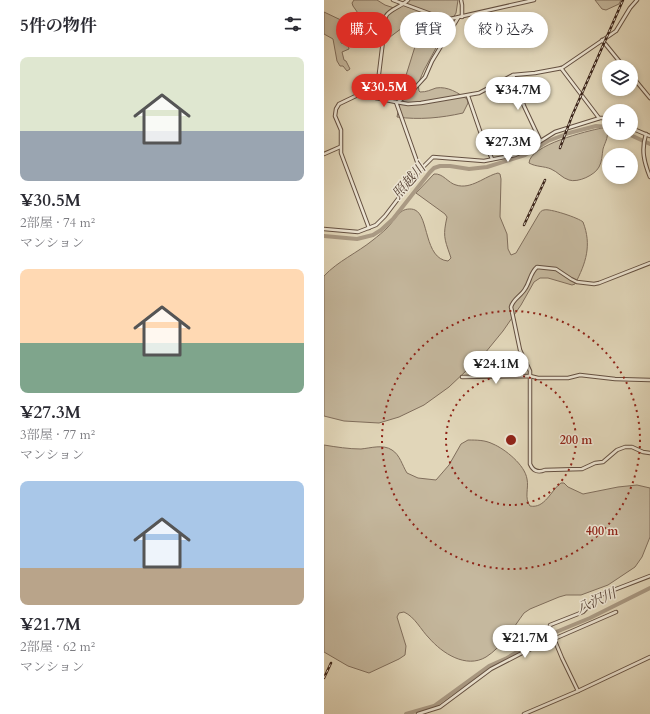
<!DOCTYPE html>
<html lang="ja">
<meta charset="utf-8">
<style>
body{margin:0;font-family:Cardo,"Noto Serif JP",serif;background:#f2f2f3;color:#2b2b33;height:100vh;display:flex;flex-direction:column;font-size:15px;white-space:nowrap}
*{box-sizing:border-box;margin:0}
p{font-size:13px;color:#7c7c81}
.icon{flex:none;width:22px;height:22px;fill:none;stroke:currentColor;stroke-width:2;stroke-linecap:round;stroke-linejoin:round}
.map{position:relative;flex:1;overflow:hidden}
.details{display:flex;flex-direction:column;background:#fff;width:324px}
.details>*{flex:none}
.banner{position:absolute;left:12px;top:12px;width:254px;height:36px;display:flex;gap:8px}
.buttons{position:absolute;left:278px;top:60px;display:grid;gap:8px}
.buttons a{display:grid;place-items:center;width:36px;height:36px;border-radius:50%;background:#fff;box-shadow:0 2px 6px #0003;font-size:20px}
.price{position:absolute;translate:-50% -34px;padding:0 9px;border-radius:14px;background:#fff;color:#222;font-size:13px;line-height:26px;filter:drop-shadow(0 1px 2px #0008)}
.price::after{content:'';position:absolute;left:50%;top:24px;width:12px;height:9px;margin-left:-6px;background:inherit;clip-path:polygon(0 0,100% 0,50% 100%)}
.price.active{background:#d93025;color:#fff}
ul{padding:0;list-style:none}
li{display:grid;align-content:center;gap:8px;height:212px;padding:0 20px}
li span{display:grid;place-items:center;height:124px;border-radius:8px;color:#555}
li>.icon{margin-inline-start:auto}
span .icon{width:72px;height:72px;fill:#fffc;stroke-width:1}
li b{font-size:17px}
h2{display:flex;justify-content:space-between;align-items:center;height:48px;padding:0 20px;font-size:17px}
.chip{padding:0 14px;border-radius:18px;background:#fff;box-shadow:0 2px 6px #0003;font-size:14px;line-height:36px}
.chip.active{background:#d93025;color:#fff}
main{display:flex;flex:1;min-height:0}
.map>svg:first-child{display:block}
.green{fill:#c5b89e;stroke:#806e5c}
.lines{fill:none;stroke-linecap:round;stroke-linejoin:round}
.river{stroke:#a99983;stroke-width:4}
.street-casing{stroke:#645041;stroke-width:4.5}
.street{stroke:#ece4d2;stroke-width:2.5}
.rail-casing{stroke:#3b2419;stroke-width:2.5}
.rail{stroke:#ece4d2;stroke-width:1;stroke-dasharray:3;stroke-linecap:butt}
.ring{fill:none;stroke:#8f2418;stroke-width:2;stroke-dasharray:2 4}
.labels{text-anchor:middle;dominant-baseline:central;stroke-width:3;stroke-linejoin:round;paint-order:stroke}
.water-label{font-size:14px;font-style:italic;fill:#5c4739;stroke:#ece4d2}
.centre{fill:#8f2418;stroke:#ece4d2;stroke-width:2}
.ring-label{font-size:12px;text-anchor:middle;font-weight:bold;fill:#8f2418;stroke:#ece4d2;stroke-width:3;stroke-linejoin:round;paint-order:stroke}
</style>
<main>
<section class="details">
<h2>5件の物件<svg class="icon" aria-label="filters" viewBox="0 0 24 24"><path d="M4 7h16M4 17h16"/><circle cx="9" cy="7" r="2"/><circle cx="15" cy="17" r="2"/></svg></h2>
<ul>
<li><span style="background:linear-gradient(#dfe7d0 60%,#9aa5b1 0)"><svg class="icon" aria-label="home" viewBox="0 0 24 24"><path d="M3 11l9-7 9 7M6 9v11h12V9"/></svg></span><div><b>¥30.5M</b><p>2部屋 · 74 m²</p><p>マンション</p></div></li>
<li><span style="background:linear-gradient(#ffd9b3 60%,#7fa58c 0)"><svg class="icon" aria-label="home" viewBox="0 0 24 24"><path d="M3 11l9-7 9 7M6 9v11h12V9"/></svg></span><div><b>¥27.3M</b><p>3部屋 · 77 m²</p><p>マンション</p></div></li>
<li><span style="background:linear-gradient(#a9c7e8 70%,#b9a48a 0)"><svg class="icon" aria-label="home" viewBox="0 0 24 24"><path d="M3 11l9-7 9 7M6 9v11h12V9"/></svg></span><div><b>¥21.7M</b><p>2部屋 · 62 m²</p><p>マンション</p></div></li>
</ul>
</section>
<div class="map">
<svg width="326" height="714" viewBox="0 0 326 714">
<rect width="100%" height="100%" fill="#e1d6b9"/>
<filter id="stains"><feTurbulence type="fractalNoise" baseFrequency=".005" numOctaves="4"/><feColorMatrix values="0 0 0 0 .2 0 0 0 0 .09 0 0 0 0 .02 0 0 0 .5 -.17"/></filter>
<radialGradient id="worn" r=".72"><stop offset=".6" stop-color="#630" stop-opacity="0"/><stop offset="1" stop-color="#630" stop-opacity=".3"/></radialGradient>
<g class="green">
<path d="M30 0H53L61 5 70 8 83 0H134L132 13 119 35 100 70 94 84 95 91 96 92C103 92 106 90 112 88 124 86 134 93 143 99L144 103 139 113C117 118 95 120 73 117L79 85 94 37V27L90 24 82 25 54 46 50 42 43 26 29 6 28 3Z"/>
<path d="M271 0H297L295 4 282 10 278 9Z"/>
<path d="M0 12 19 21 29 33 28 39 17 41V43L24 45 25 49 18 52 20 60 22 61 26 69 23 71 19 66H16L13 61 9 39 0 34Z"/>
<path d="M278 128H282C286 135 281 142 279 149 278 155 278 162 275 167 271 175 254 183 245 180 238 178 234 172 227 169 220 166 212 167 205 163 206 145 263 131 278 128Z"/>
<path d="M174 173 176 174 177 179 176 217 183 234 184 249 187 255 192 253 215 214C216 212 218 210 220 210 225 208 255 218 259 222 268 245 262 263 251 284L248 285 224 278H216L210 282 197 305 179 331 161 353 125 387 100 405 75 417 55 423 20 421 0 416V276C14 261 33 253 49 240 54 236 59 232 63 228 68 223 72 216 77 212 80 209 87 208 91 210 105 216 100 259 124 261L127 258 126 255C120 238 119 235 123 217L121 214 92 193 110 174C119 173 124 183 132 185 147 190 161 176 174 173Z"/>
<path d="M144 440C153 440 161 440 169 444 181 449 201 465 203 479 205 488 200 498 206 506 221 509 227 490 237 483H240L244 487 259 494 294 487 313 485 326 488V537L318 557 311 567 284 585 257 595H242L235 597 206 609 200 613C189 628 178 647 162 657 142 669 118 653 105 638 97 630 91 617 80 612L75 613 73 617 82 646 81 655 75 659 45 673 24 666 0 652V445C12 447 25 449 37 449 47 448 59 444 68 450 76 455 78 465 83 473L94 478 112 480 125 465 137 444Z"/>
</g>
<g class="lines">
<g class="river">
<path d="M302 133 326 144"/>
<path d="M0 236 33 239 49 235 57 230 69 219 106 172 110 168 116 166H126L145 169 163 167 201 155 224 141 245 133 272 126 285 127"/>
<path d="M82 714 110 706 165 666 183 658 215 639 266 618 326 588"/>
</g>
<g class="street-casing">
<g id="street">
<path d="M69 0 115 17 126 19 210 0"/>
<path d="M137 0 138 5V17"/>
<path d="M278 40 300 67"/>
<path d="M237 68 275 118"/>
<path d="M189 75 200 106 216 140"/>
<path d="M307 75 326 98"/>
<path d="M144 96 156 131 168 159"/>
<path d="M52 98 62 16C66 9 77 7 84 0"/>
<path d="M72 102 96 170"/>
<path d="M74 102 90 89 101 77 108 61 134 18"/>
<path d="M307 128 326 136"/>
<path d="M322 134C317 150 320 162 326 177"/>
<path d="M0 154 16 147"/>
<path d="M45 228 17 153V130L11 116 12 109 15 104 38 93 52 98 72 102 84 104 97 103 155 93 189 75 211 73 238 68 292 31 306 8 313 0"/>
<path d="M0 229 34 232 52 225 61 216 96 170 109 157 160 161 191 155 204 149 231 132 276 118H285"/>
<path d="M326 263 275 283 270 284 253 282 247 279 232 269 213 267C206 273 206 282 201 289 197 296 189 299 187 307L196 350 206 371V464C209 471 214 473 221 470L258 469 271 463 279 462 293 450 301 447H308L319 452 326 453"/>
<path d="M138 377 206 376 214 378H244L256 375 291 379 326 380"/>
<path d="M254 691 238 658 226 629V625L259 612 274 596 326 576"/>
<path d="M94 714 116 707 167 669 200 652 292 612"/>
<path d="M200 714 254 691 326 657"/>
</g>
</g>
<use href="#street" class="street"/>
<g class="rail-casing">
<g id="rail">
<path d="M236 148 248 116 299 0"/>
<path d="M200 225 221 180"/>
<path d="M0 678 7 663"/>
</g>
</g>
<use href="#rail" class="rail"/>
</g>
<g class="ring">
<circle cx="187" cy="440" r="65"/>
<circle cx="187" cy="440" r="129"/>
</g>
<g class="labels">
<g class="water-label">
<text transform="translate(85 181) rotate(-49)">照越川</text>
<text transform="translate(272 601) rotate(-24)">八沢川</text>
</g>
</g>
<circle cx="187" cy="440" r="6" class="centre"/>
<g class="ring-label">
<text x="252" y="444">200 m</text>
<text x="278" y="535">400 m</text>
</g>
<rect width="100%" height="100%" filter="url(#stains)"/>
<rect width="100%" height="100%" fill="url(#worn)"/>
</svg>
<div class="buttons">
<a><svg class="icon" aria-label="layers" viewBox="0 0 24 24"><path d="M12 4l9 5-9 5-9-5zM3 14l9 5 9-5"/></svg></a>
<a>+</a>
<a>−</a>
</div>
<b class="price active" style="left:60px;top:108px">¥30.5M</b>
<b class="price" style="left:194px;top:111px">¥34.7M</b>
<b class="price" style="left:184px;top:163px">¥27.3M</b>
<b class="price" style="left:172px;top:385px">¥24.1M</b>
<b class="price" style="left:201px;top:659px">¥21.7M</b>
<div class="banner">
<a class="chip active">購入</a>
<a class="chip">賃貸</a>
<a class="chip">絞り込み</a>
</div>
</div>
</main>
